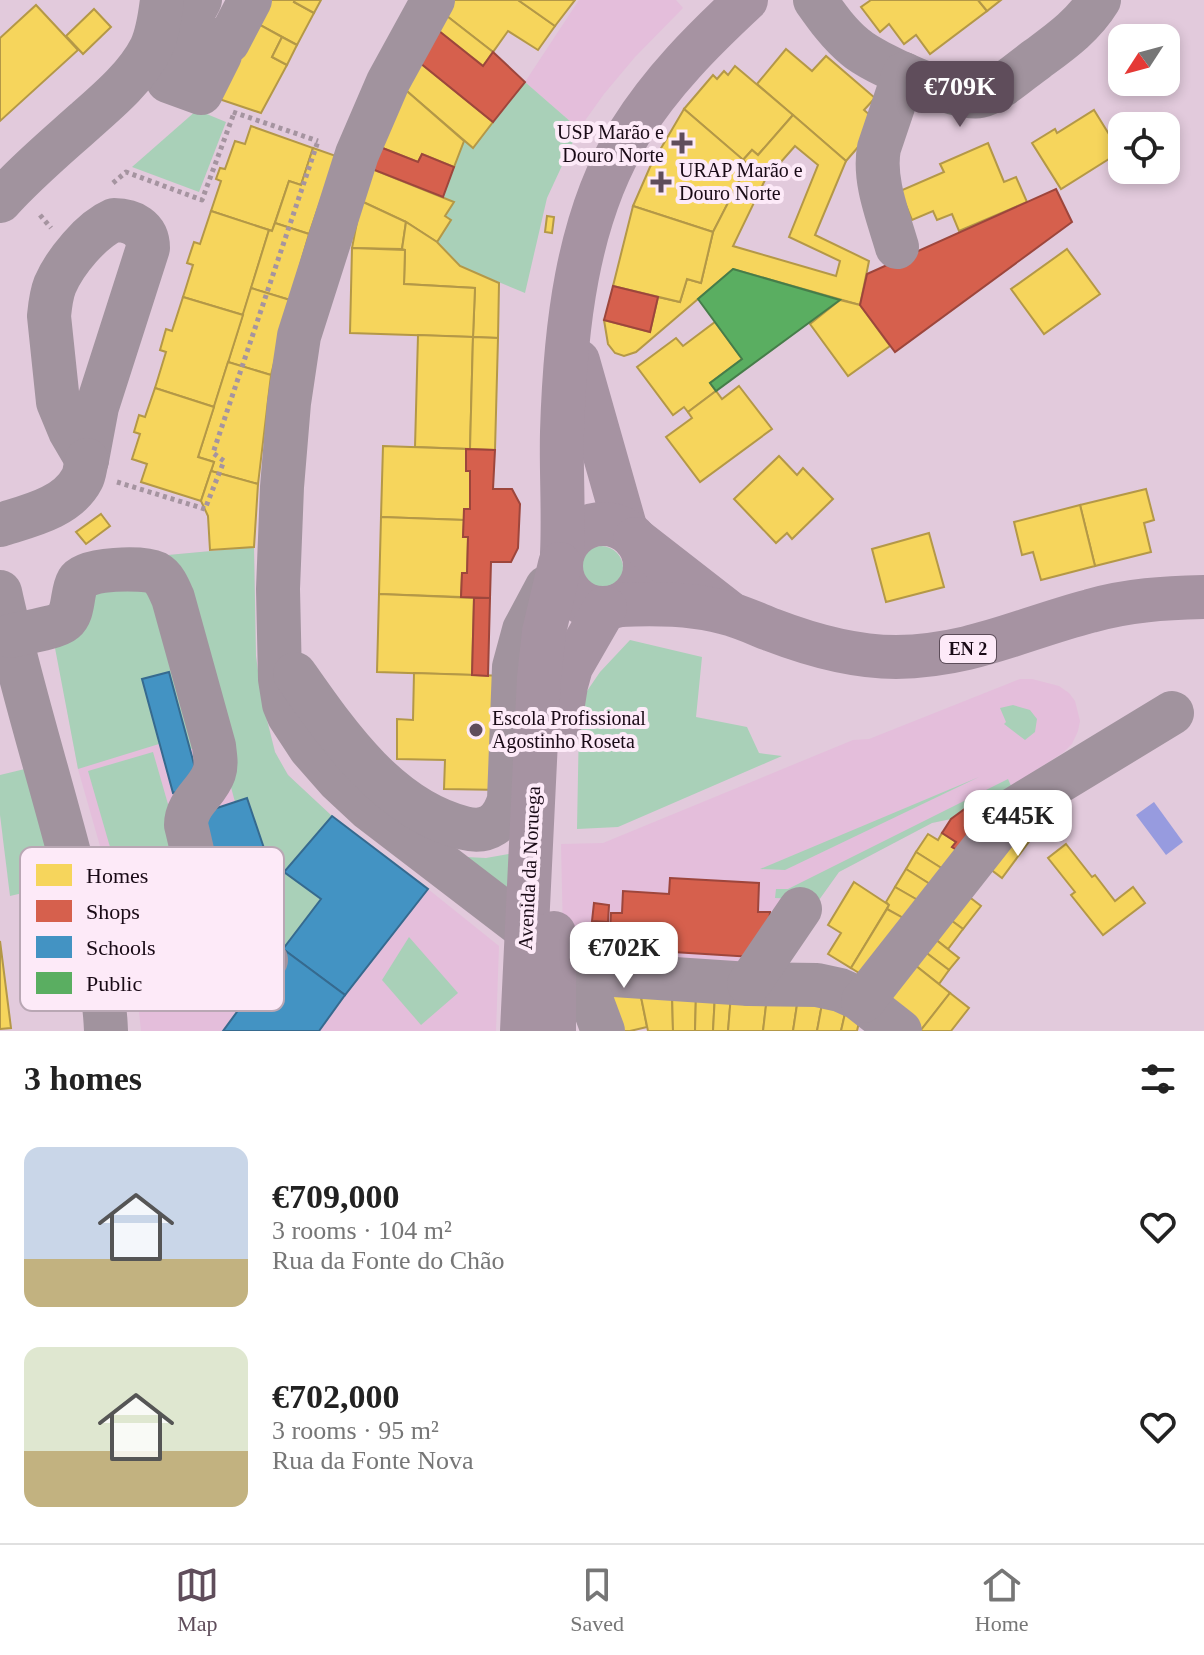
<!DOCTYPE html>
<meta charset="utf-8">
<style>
body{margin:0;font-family:"Times New Roman",serif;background:#f6f6f6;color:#222;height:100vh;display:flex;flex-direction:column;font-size:30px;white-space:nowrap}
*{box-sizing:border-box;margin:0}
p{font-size:26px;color:#767676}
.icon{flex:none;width:44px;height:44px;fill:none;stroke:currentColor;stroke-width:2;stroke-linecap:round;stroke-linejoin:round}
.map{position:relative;height:1031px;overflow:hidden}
.panel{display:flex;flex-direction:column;background:#fff;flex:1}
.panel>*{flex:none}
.needle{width:52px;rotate:234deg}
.buttons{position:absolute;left:1108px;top:24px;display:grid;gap:16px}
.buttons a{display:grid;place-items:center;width:72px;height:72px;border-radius:16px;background:#fff;box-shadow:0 4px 12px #0003;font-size:40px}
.price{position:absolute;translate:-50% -68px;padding:0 18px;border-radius:16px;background:#fff;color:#222;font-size:26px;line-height:52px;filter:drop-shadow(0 2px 4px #0008)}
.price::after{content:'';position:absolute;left:50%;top:48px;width:24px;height:18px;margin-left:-12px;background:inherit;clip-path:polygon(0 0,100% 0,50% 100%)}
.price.active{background:#5f4d5b;color:#fff}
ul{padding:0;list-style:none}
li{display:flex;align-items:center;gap:24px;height:200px;padding:0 24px}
li span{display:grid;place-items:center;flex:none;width:224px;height:160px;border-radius:16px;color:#555}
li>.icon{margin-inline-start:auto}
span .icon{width:96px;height:96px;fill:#fffc;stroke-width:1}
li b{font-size:34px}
h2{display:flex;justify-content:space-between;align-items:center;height:96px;padding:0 24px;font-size:34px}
.dock{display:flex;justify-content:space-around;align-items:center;height:112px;border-top:2px solid #e0e0e0;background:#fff;font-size:22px;color:#767676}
.dock a{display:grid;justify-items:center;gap:4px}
.dock .active{color:#5f4d5b}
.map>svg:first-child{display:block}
.built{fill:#e4bedb}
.green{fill:#a9d0b8}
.water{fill:#979bdf}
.homes{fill:#f6d55c;stroke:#b49847;stroke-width:2;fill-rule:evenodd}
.shops{fill:#d6604d;stroke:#9d463c;stroke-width:2}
.schools{fill:#4393c3;stroke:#366a8f;stroke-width:2}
.public{fill:#5aae61;stroke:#467d4a;stroke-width:2}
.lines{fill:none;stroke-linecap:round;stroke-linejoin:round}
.path{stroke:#a594a0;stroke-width:5;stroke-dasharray:4 4;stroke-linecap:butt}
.minor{stroke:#a1939e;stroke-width:44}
.major{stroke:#a693a2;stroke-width:44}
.poi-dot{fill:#5f4d5b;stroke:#fdeaf8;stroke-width:3}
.labels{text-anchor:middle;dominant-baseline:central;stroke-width:8;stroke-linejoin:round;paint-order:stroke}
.shield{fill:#fdeaf8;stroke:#5d4d5a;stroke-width:2}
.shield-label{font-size:18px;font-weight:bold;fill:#190a16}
.poi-label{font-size:20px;fill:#190a16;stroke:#fdeaf8;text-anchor:start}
.street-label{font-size:20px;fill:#190a16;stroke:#fdeaf8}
.key{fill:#fdeaf8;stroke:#b9a7b4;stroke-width:2}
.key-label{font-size:22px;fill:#190a16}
</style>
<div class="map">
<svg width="1204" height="1031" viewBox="0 0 1204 1031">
<rect width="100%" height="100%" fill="#e2cadc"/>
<g class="built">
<path d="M579 0H676L683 8 635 57 604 94 579 129 525 82Z"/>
<path d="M254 547 256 656 262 700 275 752 282 767 295 782 332 816 428 889 499 946 496 1031H141L134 965 78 769 49 612 168 555Z"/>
<path d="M1020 679H1032L1059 686 1069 693 1075 701 1080 721 1078 731 1072 744 1064 752 1004 791 990 793 951 819 932 823 839 872 769 969 580 960 563 936 561 844 603 843 853 740 869 739Z"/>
</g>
<g class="green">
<path d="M525 82 579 129 547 198 525 293 460 266 437 242 451 220 445 216 454 202 443 197 464 141 473 148Z"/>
<path d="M197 110 226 122 199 192 132 167Z"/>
<circle cx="601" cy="568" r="22"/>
<path d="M254 547 256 656 262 700 275 752 288 775 332 816 285 872 321 899 277 958 232 924 274 865 267 857 248 799 235 802 168 555Z"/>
<path d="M148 578 200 742 190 750 168 672 142 679 159 744 78 769 55 648 93 588Z"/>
<path d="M630 640 702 657 696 717 747 727 759 753 782 756 618 827 577 829 579 721 585 694 600 672Z"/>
<path d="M1013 705 1030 710 1037 719 1035 732 1025 740 1004 724 1006 722 1000 708Z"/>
<path d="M153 752 197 905 132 923 88 771Z"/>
<path d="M29 768 65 883 10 896 0 815V775Z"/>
<path d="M979 777 785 870 760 869Z"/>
<path d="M1008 779 1011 786 1004 791 990 793 951 819 932 823 839 872 819 900 775 898 776 889H788Z"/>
<path d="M514 853 512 902 446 856 486 858Z"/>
<path d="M409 937 458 993 421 1025 382 980Z"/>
</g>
<path class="water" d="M1154 802 1183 842 1166 855 1136 815Z"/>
<g class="homes">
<path d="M250 0H295L294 2 314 13 297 45 242 15Z"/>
<path d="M295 0H321L314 13 294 2Z"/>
<path d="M451 0H518L555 26 538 50 508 31 493 52 443 13Z"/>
<path d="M518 0H575L555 26Z"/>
<path d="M871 0H978L987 11 930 54 916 35 904 44 889 24 880 32 861 7Z"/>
<path d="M978 0H1001L987 11Z"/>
<path d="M36 5 78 50 0 121V38Z"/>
<path d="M94 9 111 27 83 54 66 36Z"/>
<path d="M443 13 493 52 483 66 434 27Z"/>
<path d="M242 15 282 37 272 57 287 65 261 113 201 93Z"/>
<path d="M282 37 297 45 287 65 272 57Z"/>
<path d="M786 49 812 71 826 56 875 98 864 110 879 123 846 161 757 84Z"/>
<path d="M414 58 493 122 473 148 401 86Z"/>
<path d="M735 66 793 115 758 155 752 150 743 160 684 109 713 75 717 79 724 71 728 75Z"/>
<path d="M401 86 464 141 454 167 422 154 418 162 380 147Z"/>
<path d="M684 109 748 164 713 232 633 206 650 167Z"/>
<path d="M1094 110 1120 152 1061 189 1032 143 1055 129 1057 133Z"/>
<path d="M793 115 846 161 815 235 869 261 860 305 733 269 636 352 624 356 615 353 608 344 604 320 650 332 658 297 680 302 687 279 701 283 713 232 748 164 743 160 752 150 758 155ZM795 146 818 165 789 237 840 261 836 276 733 246 765 180Z"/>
<path d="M251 126 313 148 301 185 289 181 272 231 211 211 221 181 216 179 220 168 225 169 235 141 245 144Z"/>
<path d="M988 143 1004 182 1016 177 1027 202 959 231 952 214 937 220 933 211 912 220 900 191 944 172 940 164Z"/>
<path d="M313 148 336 156 309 234 275 223 289 181 301 185Z"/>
<path d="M372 169 454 202 445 216 451 220 437 242 406 222 361 201Z"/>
<path d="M361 201 406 222 402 249 352 248Z"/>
<path d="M633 206 713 232 701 283 687 279 680 302 613 286Z"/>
<path d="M211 211 269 230 243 315 183 297 193 265 187 263 194 242 200 244Z"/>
<path d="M547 216 554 217 552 233 545 232Z"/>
<path d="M406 222 437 242 460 266 499 283 498 338 473 337 475 288 404 284 405 250 402 249Z"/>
<path d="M275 223 309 234 290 300 251 288 269 230 272 231Z"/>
<path d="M352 248 405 250 404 284 475 288 473 337 350 333Z"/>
<path d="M1067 249 1100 294 1044 334 1011 289Z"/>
<path d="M251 288 290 300 271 375 228 362Z"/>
<path d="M183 297 243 315 214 407 155 388 166 352 160 350 166 329 172 331Z"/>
<path d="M840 300 860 305 890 346 848 376 810 324Z"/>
<path d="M715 322 742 359 710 383 716 391 688 412 684 407 673 415 637 367 676 338 683 346Z"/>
<path d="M418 335 473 337 470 449 415 447Z"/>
<path d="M473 337 498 338 495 450 470 449Z"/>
<path d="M228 362 271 375 258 484 211 471 214 462 198 457Z"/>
<path d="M739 386 772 429 700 482 666 437 692 418 688 412 716 391 722 399Z"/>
<path d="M155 388 214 407 198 457 214 462 201 501 141 482 147 464 132 459 140 434 134 432 139 415 145 417Z"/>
<path d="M383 446 466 449V471H470V509H464V520L381 517Z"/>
<path d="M779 456 797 475 803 468 833 499 792 539 787 533 776 543 734 499Z"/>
<path d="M211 471 258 484 254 547 210 550 208 516 201 501Z"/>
<path d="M1146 489 1154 520 1144 523 1151 552 1095 566 1080 505Z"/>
<path d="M1080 505 1095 566 1041 580 1033 552 1022 555 1014 522Z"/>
<path d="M101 514 110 526 86 544 76 532Z"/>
<path d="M381 517 464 520 463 537H468L467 573H462L461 597 379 594Z"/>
<path d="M929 533 944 587 886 602 872 549Z"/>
<path d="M379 594 474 598 472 675 377 672Z"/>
<path d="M414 673 506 676 503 790 444 789 445 760 397 759V719L413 720Z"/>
<path d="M1016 816 1031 839 1002 878 981 862Z"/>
<path d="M942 833 956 842 952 847 970 858 954 876 916 852 928 834 938 840Z"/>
<path d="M1066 844 1092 877 1095 875 1115 901 1133 887 1145 903 1103 935 1071 895 1075 892 1048 858Z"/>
<path d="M916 852 954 876 941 891 906 869Z"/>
<path d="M906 869 941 891 928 906 895 887Z"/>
<path d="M854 882 889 905 851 968 828 954 841 933 828 925Z"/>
<path d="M895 887 928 906 912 924 887 909 889 905 886 902Z"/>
<path d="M959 889 981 906 963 929 941 913Z"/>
<path d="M887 909 909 921 872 981 851 968Z"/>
<path d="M941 913 963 929 948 949 926 932Z"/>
<path d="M926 932 959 958 949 970 916 945Z"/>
<path d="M0 941 11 1028 0 1029Z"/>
<path d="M916 945 949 970 939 984 906 958Z"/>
<path d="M906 958 950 993 921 1030 876 995Z"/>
<path d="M605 991 640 992 647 1027 630 1031H613Z"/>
<path d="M640 992 672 993 673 1031H648Z"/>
<path d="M672 993 696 994 695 1031H673Z"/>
<path d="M950 993 969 1008 951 1031H922L921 1030Z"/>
<path d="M696 994H715L713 1031H695Z"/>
<path d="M715 994 731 995 728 1031H713Z"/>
<path d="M731 995 767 997 763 1031H728Z"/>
<path d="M767 997 798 998 793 1031H763Z"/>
<path d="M798 998 822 1004 817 1031H793Z"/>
<path d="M822 1004 846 1009 841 1031H817Z"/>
<path d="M846 1009 861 1013 857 1031H841Z"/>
</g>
<g class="shops">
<path d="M434 27 483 66 493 52 525 82 493 122 414 58Z"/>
<path d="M380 147 418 162 422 154 454 167 443 197 372 169Z"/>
<path d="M1056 189 1072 222 895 352 860 305 867 274Z"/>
<path d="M613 286 658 297 650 332 604 320Z"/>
<path d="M466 449 495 450 493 489H512L520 504 518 548 511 562H491L490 598 461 597 462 573H467L468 537H463L464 509H470V471H466Z"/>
<path d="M474 598H490L488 676 472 675Z"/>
<path d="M1020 789 993 826 966 808 990 793Z"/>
<path d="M966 808 993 826 970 858 952 847 956 842 942 833 951 819Z"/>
<path d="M670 878 759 883 758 912H770L768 936 753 957 609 948 611 913H622L623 891 669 894Z"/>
<path d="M594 903 609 905 608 922 592 921Z"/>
<path d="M592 925 608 926 607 943 591 942Z"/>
</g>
<g class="schools">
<path d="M169 672 200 786 173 793 142 679Z"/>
<path d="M247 798 267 857 213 874 193 816Z"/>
<path d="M332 816 428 889 345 995 283 949 321 899 284 872Z"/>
<path d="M283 949 345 995 319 1031H223Z"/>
</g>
<path class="public" d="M733 269 840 300 716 391 710 383 742 359 698 299Z"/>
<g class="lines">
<g class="path">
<path d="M233 112 318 141"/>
<path d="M113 183 126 172 202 200 234 113"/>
<path d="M40 215 51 228"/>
<path d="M117 482 205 509 224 461 213 453 318 141"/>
<path d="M174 917 146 926 139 931 141 945 146 949H154L184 938"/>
</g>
<g class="minor">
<path d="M200 0 188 22 168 81 201 93 220 55 215 52 222 39 228 42 250 0"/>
<path d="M433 0 388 82 357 154 299 336 289 403 282 487 278 589 280 679 284 704 289 716 310 748 339 781 368 808 526 929"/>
<path d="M815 0C827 17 839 34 855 47 873 63 957 101 980 96 998 92 1021 70 1037 59 1060 42 1083 26 1099 0"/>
<path d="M0 201C26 172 56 147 85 121 109 100 137 76 151 48 158 33 160 16 162 0"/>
<path d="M114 220C132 220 148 228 148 248L97 407 87 460 70 431 58 402 49 316C50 306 51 295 55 285 65 262 91 230 114 220Z"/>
<path d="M897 247C888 216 873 180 879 148L904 74"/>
<path d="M0 525C28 516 67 508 82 479 85 473 85 466 87 460"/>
<path d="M0 592C21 688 51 781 75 876 89 927 104 977 106 1031"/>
<path d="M10 636C21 633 56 628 64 621 75 612 71 593 78 581 85 568 143 567 156 573 165 578 169 589 173 598L214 746C215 756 217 764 214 773 207 793 186 803 186 825 193 851 202 908 220 927 232 940 251 950 266 960"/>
<path d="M295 674C337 734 388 809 464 828 488 834 502 823 509 800L514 667 524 630 547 587"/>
<path d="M554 971 749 984 817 985 840 990 858 998 900 1031"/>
<path d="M581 972 603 1031"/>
<path d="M749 984 800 909"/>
<path d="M863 1001 1014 809 1172 713"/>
</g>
<g class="major">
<path d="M578 361 626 530"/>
<circle cx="603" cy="566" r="42"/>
<path d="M635 539 730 613"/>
<path d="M562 554C564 513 561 472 562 432 565 332 576 219 630 132 662 81 702 41 746 0"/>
<path d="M619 605C656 603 697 603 733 615 746 619 759 625 772 630 811 645 854 657 896 657 971 656 1021 629 1090 611 1128 600 1165 598 1204 597"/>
<path d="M559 729 566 685 571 667 605 608"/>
<path d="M522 1031 539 678 544 632 560 564"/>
<path d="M554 1031V933"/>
</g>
</g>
<g class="poi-dot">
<path d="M678 131h8v8h8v8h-8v8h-8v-8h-8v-8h8z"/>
<path d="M657 170h8v8h8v8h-8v8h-8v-8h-8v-8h8z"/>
<circle cx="476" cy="730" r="8"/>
</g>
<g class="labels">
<rect class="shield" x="940" y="635" width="56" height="28" rx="6"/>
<g class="shield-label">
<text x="968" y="649">EN 2</text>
</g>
<g class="poi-label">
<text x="664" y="132" text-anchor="end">USP Marão e<tspan x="664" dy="23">Douro Norte</tspan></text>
<text x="679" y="170">URAP Marão e<tspan x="679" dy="23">Douro Norte</tspan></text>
<text x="492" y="718">Escola Profissional<tspan x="492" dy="23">Agostinho Roseta</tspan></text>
</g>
<g class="street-label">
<text transform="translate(529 868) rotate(-87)">Avenida da Noruega</text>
</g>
</g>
<rect x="20" y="847" width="264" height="164" rx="12" class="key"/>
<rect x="36" y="864" width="36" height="22" fill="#f6d55c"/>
<rect x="36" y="900" width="36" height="22" fill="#d6604d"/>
<rect x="36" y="936" width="36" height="22" fill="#4393c3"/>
<rect x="36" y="972" width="36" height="22" fill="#5aae61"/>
<g class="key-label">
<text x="86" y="883">Homes</text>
<text x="86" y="919">Shops</text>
<text x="86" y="955">Schools</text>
<text x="86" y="991">Public</text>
</g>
</svg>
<div class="buttons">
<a><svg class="needle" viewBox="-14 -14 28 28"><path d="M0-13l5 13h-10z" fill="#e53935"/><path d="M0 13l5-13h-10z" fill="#767676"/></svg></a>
<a><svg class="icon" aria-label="locate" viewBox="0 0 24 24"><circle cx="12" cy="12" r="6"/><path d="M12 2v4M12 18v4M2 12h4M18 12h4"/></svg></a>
</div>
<b class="price active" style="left:960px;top:129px">€709K</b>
<b class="price" style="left:1018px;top:858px">€445K</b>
<b class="price" style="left:624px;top:990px">€702K</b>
</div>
<section class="panel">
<h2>3 homes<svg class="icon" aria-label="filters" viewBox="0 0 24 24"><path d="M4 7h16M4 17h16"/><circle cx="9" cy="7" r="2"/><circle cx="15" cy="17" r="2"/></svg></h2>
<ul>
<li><span style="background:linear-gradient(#c9d6e8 70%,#c2b280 0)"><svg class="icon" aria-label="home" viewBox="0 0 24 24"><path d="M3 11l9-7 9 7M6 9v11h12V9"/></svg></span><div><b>€709,000</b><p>3 rooms · 104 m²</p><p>Rua da Fonte do Chão</p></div><svg class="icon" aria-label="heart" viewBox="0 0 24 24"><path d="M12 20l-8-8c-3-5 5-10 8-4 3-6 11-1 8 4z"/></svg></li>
<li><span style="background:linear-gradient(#dfe7d0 65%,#c2b280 0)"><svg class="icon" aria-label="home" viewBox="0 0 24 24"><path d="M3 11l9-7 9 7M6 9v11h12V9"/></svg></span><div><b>€702,000</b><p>3 rooms · 95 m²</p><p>Rua da Fonte Nova</p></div><svg class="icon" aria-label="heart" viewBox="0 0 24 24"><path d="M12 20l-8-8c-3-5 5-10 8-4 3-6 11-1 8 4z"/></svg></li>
</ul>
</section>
<nav class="dock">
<a class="active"><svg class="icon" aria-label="map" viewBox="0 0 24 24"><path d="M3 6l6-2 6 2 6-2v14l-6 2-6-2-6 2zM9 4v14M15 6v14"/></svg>Map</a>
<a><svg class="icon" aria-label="saved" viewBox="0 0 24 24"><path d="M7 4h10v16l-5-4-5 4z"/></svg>Saved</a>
<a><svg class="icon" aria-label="home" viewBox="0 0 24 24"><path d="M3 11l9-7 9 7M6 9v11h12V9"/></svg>Home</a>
</nav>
